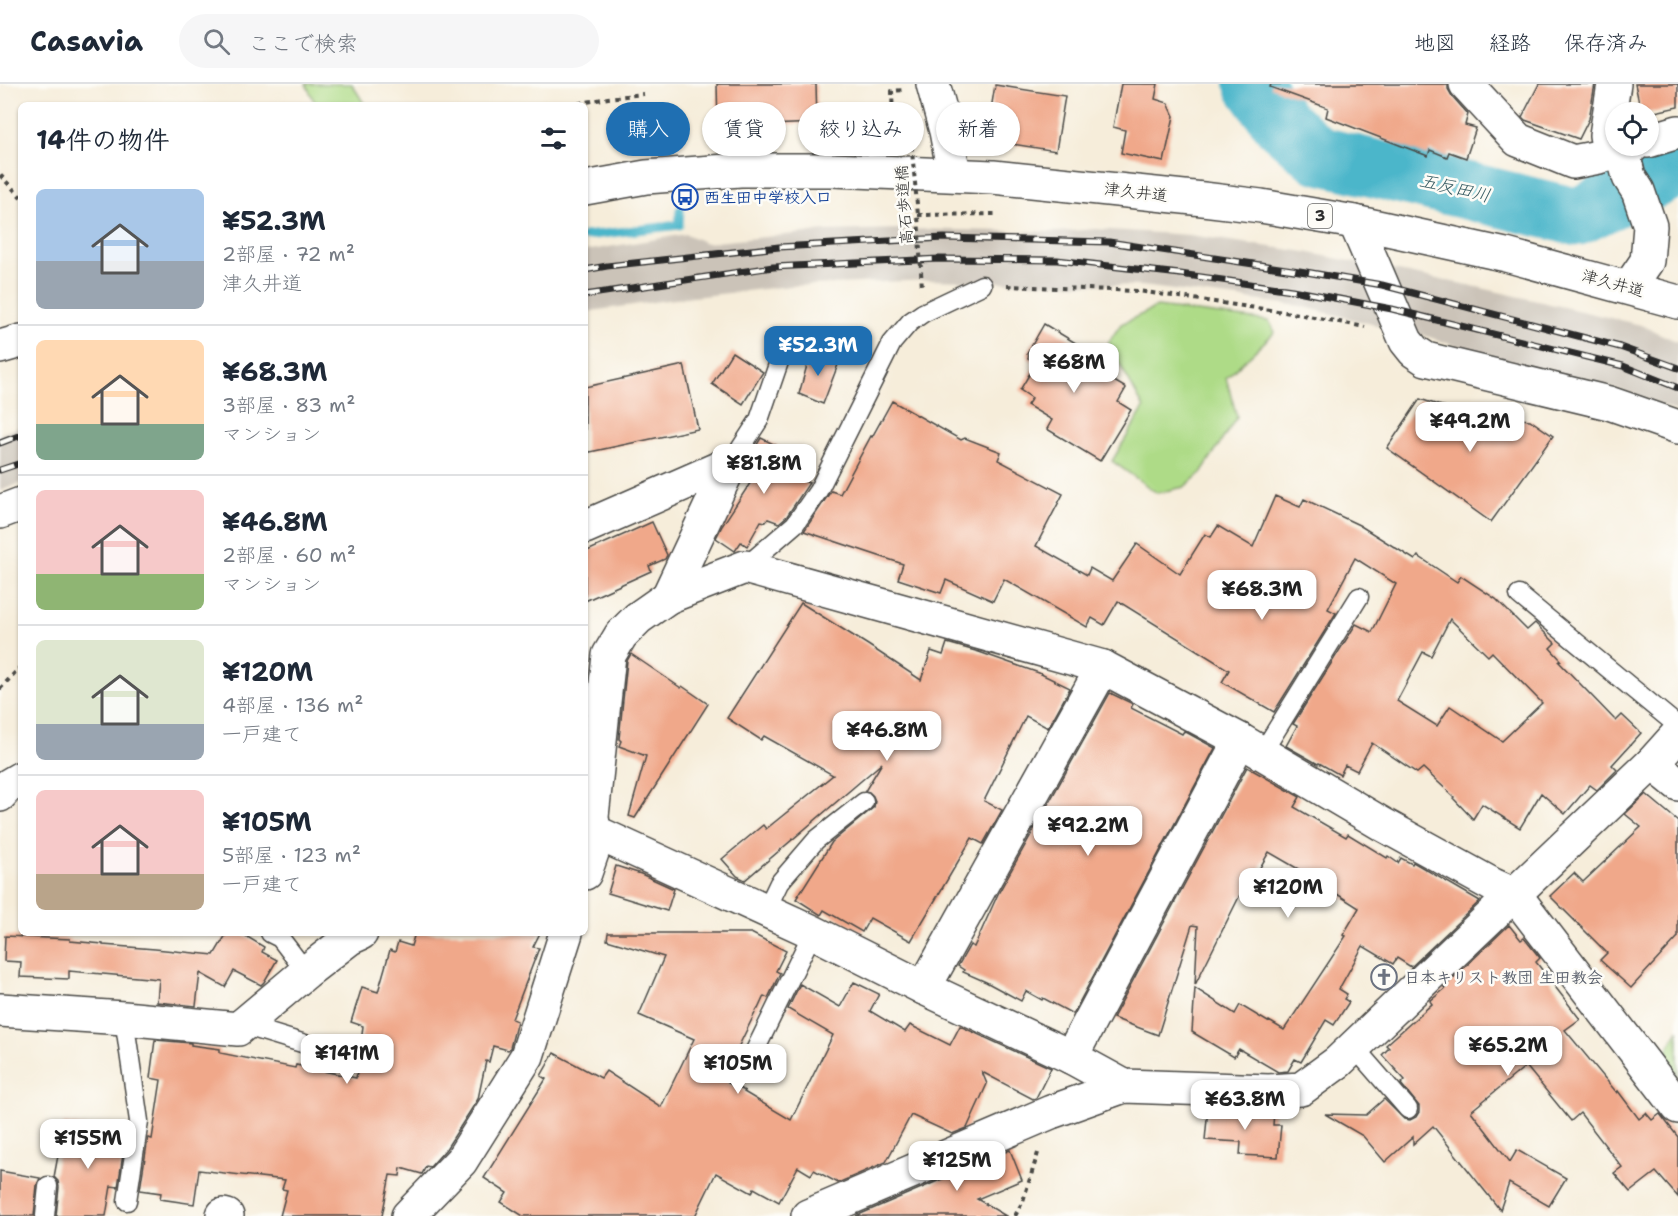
<!DOCTYPE html>
<html lang="ja">
<meta charset="utf-8">
<style>
body{margin:0;font-family:"Shantell Sans","Klee One",sans-serif;background:#f6f6f7;color:#1f2937;height:100vh;display:flex;flex-direction:column;font-size:22px;white-space:nowrap}
*{box-sizing:border-box;margin:0}
p{font-size:20px;color:#747a83}
.icon{flex:none;width:33px;height:33px;fill:none;stroke:currentColor;stroke-width:2;stroke-linecap:round;stroke-linejoin:round}
.map{position:relative;flex:1;overflow:hidden}
.panel{position:absolute;left:18px;top:18px;width:570px;height:834px;display:flex;flex-direction:column;background:#fff;border-radius:9px;box-shadow:0 2px 4px #0004}
.panel>*{flex:none}
.top-card{position:absolute;left:606px;top:18px;width:570px;height:54px;display:flex;gap:12px}
.controls{position:absolute;left:1605px;top:18px;display:grid;gap:12px}
.controls a{display:grid;place-items:center;width:54px;height:54px;border-radius:50%;background:#fff;box-shadow:0 2px 4px #0004;font-size:30px}
.price{position:absolute;translate:-50% -51px;padding:0 14px;border-radius:12px;background:#fff;color:#222;font-size:20px;line-height:39px;filter:drop-shadow(0 2px 3px #0008)}
.price::after{content:'';position:absolute;left:50%;top:36px;width:18px;height:14px;margin-left:-9px;background:inherit;clip-path:polygon(0 0,100% 0,50% 100%)}
.price.active{background:#1f6fb2;color:#fff}
ul{padding:0;list-style:none}
li{display:flex;align-items:center;gap:18px;height:150px;padding:0 18px}
li+li{border-top:2px solid #e0e1e3}
li span{display:grid;place-items:center;flex:none;width:168px;height:120px;border-radius:9px;color:#555}
li>.icon{margin-inline-start:auto}
span .icon{width:72px;height:72px;fill:#fffc;stroke-width:1}
li b{font-size:26px}
h2{display:flex;justify-content:space-between;align-items:center;height:72px;padding:0 18px;font-size:26px}
.chip{padding:0 21px;border-radius:27px;background:#fff;box-shadow:0 2px 4px #0004;font-size:21px;line-height:54px}
.chip.active{background:#1f6fb2;color:#fff}
header{display:flex;align-items:center;gap:36px;box-sizing:border-box;height:84px;padding:0 30px;background:#fff;border-bottom:2px solid #e0e1e3}
header strong{font-size:28px}
nav{display:flex;gap:33px;margin-inline-start:auto;font-size:21px}
.search{width:420px;height:54px;background:#f6f6f7;display:flex;align-items:center;gap:15px;box-sizing:border-box;padding:0 21px;border-radius:33px;color:#747a83;font-size:22px}
.map>svg:first-child{display:block}
.industrial{fill:#cbc3b8}
.green{fill:#aedb87;stroke:#6c8359;stroke-width:1.5}
.lines{fill:none;stroke-linecap:round;stroke-linejoin:round}
.stream{stroke:#4cb6ca;stroke-width:9}
.river{stroke:#4cb6ca;stroke-width:58}
.building{fill:#f0a88a;fill-rule:evenodd}
.lane-casing{stroke:#494845;stroke-width:21}
.street-casing{stroke:#494845;stroke-width:36}
.secondary-casing{stroke:#494845;stroke-width:36}
.primary-casing{stroke:#494845;stroke-width:36}
.path{stroke:#494845;stroke-width:4;stroke-dasharray:4.5 4.5;stroke-linecap:butt}
.lane{stroke:#fff;stroke-width:18}
.street{stroke:#fff;stroke-width:33}
.secondary{stroke:#fff;stroke-width:33}
.primary{stroke:#fff;stroke-width:33}
.rail-casing{stroke:#2b2b2b;stroke-width:7}
.rail{stroke:#fdfcf7;stroke-width:4.5;stroke-dasharray:14;stroke-linecap:butt}
.path-bridge{stroke:#494845;stroke-width:4;stroke-dasharray:4.5 4.5;stroke-linecap:butt}
.labels{text-anchor:middle;dominant-baseline:central;stroke-width:5;stroke-linejoin:round;paint-order:stroke}
.shield{fill:#fdfcf7;stroke:#6a6a68;stroke-width:1.5}
.shield-label{font-size:15px;font-weight:bold;fill:#2b2b2b}
.street-label{font-size:16px;fill:#2b2b2b;stroke:#fdfcf7}
.transit-label{font-size:16px;font-weight:bold;fill:#164399;stroke:#fdfcf7;text-anchor:start}
.worship-label{font-size:16px;font-weight:bold;fill:#5b616d;stroke:#fdfcf7;text-anchor:start}
.water-label{font-size:18px;font-style:italic;fill:#375c63;stroke:#fdfcf7}
</style>
<header>
<strong>Casavia</strong>
<div class="search"><svg class="icon" aria-label="search" viewBox="0 0 24 24"><circle cx="10" cy="10" r="6"/><path d="M15 15l6 6"/></svg>ここで検索</div>
<nav><a>地図</a><a>経路</a><a>保存済み</a></nav>
</header>
<div class="map">
<svg width="1678" height="1132" viewBox="0 0 1678 1132">
<rect width="100%" height="100%" fill="#fdfcf7"/>
<filter id="ink" filterUnits="userSpaceOnUse"><feTurbulence type="fractalNoise" baseFrequency=".0167" numOctaves="2"/><feDisplacementMap in="SourceGraphic" scale="12" xChannelSelector="R" yChannelSelector="G"/><feConvolveMatrix kernelMatrix="1 2 1 2 8 2 1 2 1" color-interpolation-filters="sRGB"/></filter>
<filter id="wash" filterUnits="userSpaceOnUse"><feTurbulence type="fractalNoise" baseFrequency=".008" numOctaves="4" result="noise"/><feDisplacementMap in="SourceGraphic" scale="24" xChannelSelector="R" yChannelSelector="G"/><feGaussianBlur stdDeviation="1.35" result="paint"/><feColorMatrix in="noise" values="0 0 0 0 0 0 0 0 0 0 0 0 0 0 0 0 0 1.4 0 .05"/><feComposite in="paint" operator="in"/></filter>
<g filter="url(#wash)">
<rect width="100%" height="100%" fill="#f6edda"/>
<g class="industrial">
<path d="M900 145 1058 148 1095 145 1190 151 1305 168 1477 203 1641 241 1678 258V328L1622 306 1489 273 1417 249 1376 241 1300 222 1142 202 928 196 790 202 667 216 585 228V167L686 150 706 159 825 147Z"/>
<path d="M21 342V399L0 407V350Z"/>
</g>
<g class="green">
<path d="M306 0H352L365 21H316Z"/>
<path d="M1157 223 1269 237 1275 248 1226 294 1237 333 1201 389 1184 403 1157 409 1112 377 1144 324 1108 259 1121 240Z"/>
<path d="M1678 945V992L1664 974Z"/>
</g>
<g class="lines">
<path class="stream" d="M585 152 679 141 680 126"/>
<path class="river" d="M1253 0 1281 39 1318 71 1577 133 1678 84"/>
</g>
<g id="blocks">
<g class="building">
<path d="M717 0H816L817 39 718 43Z"/>
<path d="M1121 0H1158L1155 15 1168 19 1174 32 1164 78 1121 69 1125 46 1113 43Z"/>
<path d="M1271 0H1448V5L1452 12 1468 30 1465 41 1476 44 1466 74 1449 68 1447 73 1430 66 1428 72 1326 33 1328 24 1270 3Z"/>
<path d="M1539 0H1595L1589 35 1579 55 1525 36 1522 33Z"/>
<path d="M1635 0H1678V23L1655 28H1641Z"/>
<path d="M995 1 1065 12 1056 67 986 56Z"/>
<path d="M1044 240 1084 264 1077 275 1126 304 1118 318 1131 326 1100 377 1047 345 1052 336 1027 321 1032 314 1020 306 1036 279 1028 274 1029 271 1027 270Z"/>
<path d="M811 267 839 278 823 320 799 310Z"/>
<path d="M732 268 763 288 743 320 712 300Z"/>
<path d="M684 281 698 345 585 369V303Z"/>
<path d="M1420 315 1438 321 1487 332 1530 336 1553 352 1491 438 1387 364Z"/>
<path d="M892 317 961 356 965 354 1001 368 998 376 1063 410 1036 462 1087 491 1090 484 1112 497 1137 460 1180 490 1205 450 1211 453 1218 442 1253 463 1275 412 1300 423 1304 415 1359 441 1415 476 1418 472 1457 498 1461 492 1496 515 1527 546 1535 539 1555 559 1550 564 1561 576 1559 578 1616 637 1622 631 1641 649 1612 681 1617 686 1597 706 1590 701 1565 730 1541 709 1520 744 1482 720 1473 735 1453 714 1454 713 1423 684 1417 689 1372 659 1357 687 1345 681 1340 691 1319 679 1318 680 1286 662 1297 642 1293 640 1356 540 1372 548 1396 500 1355 474 1328 525 1336 529 1274 628 1222 598 1229 586 1118 517 1104 541 1092 534 1087 543 1004 495 993 517 946 496 941 509 898 495 903 480 804 447 831 407 840 410 871 352 872 353ZM1450 535 1488 572 1492 568 1542 619 1502 657 1450 622 1437 642 1397 617 1423 568 1431 572Z"/>
<path d="M761 354 798 372 788 392 809 399 787 432 779 439 768 435 766 438 761 437 747 462 741 458 735 467 716 454 722 442 760 384 749 379V374Z"/>
<path d="M652 438 667 471 665 475 649 482 651 487 585 517V468Z"/>
<path d="M801 519 868 561 921 596 931 567 943 571 947 559 979 568 1039 589 1070 604 1048 644 1026 632 984 717 1002 726 983 760 972 754 911 857 870 834 862 848 824 826 821 831 796 815 832 758 874 723 875 717 873 712 869 708 865 707 882 679 745 796 737 792 722 775 763 741 766 745 833 691 764 652 761 656 727 634Z"/>
<path d="M631 570 681 604 682 602 708 620 635 734 629 732 646 672 619 662 621 657 619 655 627 577Z"/>
<path d="M1110 609 1133 620 1131 624 1182 650 1184 647 1215 664 1073 930 1043 914 1042 916 1026 907 1021 917 986 898 963 888 964 886 958 882 970 861 974 863 998 810Z"/>
<path d="M1247 683 1300 713 1294 723 1346 753 1348 750 1387 774 1388 772 1398 779 1401 774 1412 780 1413 778 1480 817 1411 883 1397 874 1393 880 1363 862 1339 905 1347 910 1344 915 1349 918 1334 941 1326 936 1301 978 1295 975 1288 987 1278 988 1239 965 1234 973 1192 948 1195 904 1235 930 1240 921 1268 938 1269 937 1284 946 1346 852 1343 851 1359 824 1318 798 1319 797 1269 768 1243 813 1240 811 1195 901 1198 842 1192 841 1158 951 1113 934Z"/>
<path d="M1646 710 1678 737V853L1631 904 1600 876 1607 869 1550 812 1574 789 1583 798 1641 743 1625 730Z"/>
<path d="M616 782 641 790 674 805 667 827 608 809Z"/>
<path d="M1509 841 1521 856 1524 854 1540 874 1536 878 1580 935 1565 946 1617 1009 1618 1007 1639 1035 1646 1029 1652 1036 1660 1030 1678 1053V1113L1656 1088 1630 1108 1614 1089 1622 1083 1580 1029 1571 1037 1526 982 1471 1027 1510 1078 1517 1066 1566 1094 1549 1122 1509 1099 1500 1126 1433 1042 1413 1060V1053L1385 1078 1363 1052 1325 1030 1366 1031 1384 1015 1404 1035 1410 1036 1416 1033 1419 1028V1022L1401 1000 1405 996 1382 971 1389 964 1386 961 1432 920 1430 917 1446 904 1444 903Z"/>
<path d="M227 849H241L264 863 262 868 277 876 264 898 261 901 234 887 225 903 200 889 196 922 157 918 159 895 69 887V895L20 893 21 878 4 877 5 852 70 855V857L103 860V861L155 865 214 871Z"/>
<path d="M415 849H540L533 863 539 864 512 935 517 937 510 964 508 966 493 962 489 978 486 977 478 1015 446 1065 430 1083 426 1082 422 1090 401 1084 400 1092 390 1091 382 1132H280L287 1106 282 1105 285 1096 199 1086 194 1120 160 1115 161 1109 140 1106 148 1054 152 1055 161 996 150 994 155 956 191 959V961L220 965V969L295 984 296 981 356 994 358 983 362 977V972L360 967 363 942 351 938 362 903 378 908 390 866 395 868 398 858 411 862Z"/>
<path d="M608 849H751L786 867 776 887 780 889 768 914 764 912 758 925H757L727 986 733 988 728 999 745 1007 744 1008 791 1036 833 951 788 925 800 900 840 923 854 898 879 910 870 927 905 948 910 941 950 961 960 942 1051 984 1036 1014 1033 1015 982 988 987 1000 967 1044 952 1050 911 1031 886 1078 838 1099 814 1086 811 1091 798 1083 779 1118 754 1104 752 1109 716 1089 695 1132H523L501 1118 507 1109 484 1094 546 995 541 992 554 969 601 994 606 987 661 1023 694 955 639 931 664 873 607 856Z"/>
<path d="M1208 1024 1274 1028 1273 1041H1281L1278 1073 1240 1071 1241 1058 1205 1056Z"/>
<path d="M64 1039 126 1050 118 1103 111 1102 106 1132H56L59 1103 58 1097 54 1093Z"/>
<path d="M1010 1066 1022 1096 977 1115 1006 1132H856Z"/>
<path d="M0 1087 40 1094 37 1101 34 1132H0Z"/>
</g>
</g>
</g>
<g filter="url(#ink)">
<use href="#blocks" fill-opacity="0" stroke="#494845" stroke-width="1.5"/>
<g class="lines">
<g class="lane-casing">
<g id="lane">
<path d="M731 379 759 336 783 266"/>
<path d="M745 483 795 440 818 407 892 259 910 238 923 229 982 201"/>
<path d="M1519 511 1678 642"/>
<path d="M1262 669 1359 513"/>
<path d="M766 826 779 799 816 756 864 718"/>
<path d="M270 849 280 854 306 888"/>
<path d="M124 934 139 1037 127 1117"/>
<path d="M243 941 351 974"/>
<path d="M1354 963 1408 1025"/>
<path d="M744 989 813 848"/>
<path d="M45 1132 48 1102"/>
</g>
</g>
<g class="street-casing">
<g id="street">
<path d="M1466 0 1518 56 1573 78 1599 73 1622 65"/>
<path d="M1648 57 1678 48"/>
<path d="M1633 62 1622 65 1629 93 1638 107 1650 142 1647 177 1634 196V205"/>
<path d="M1609 69 1606 51 1614 0"/>
<path d="M1355 138 1406 257 1414 267 1426 275 1609 319 1678 343"/>
<path d="M0 428 21 420"/>
<path d="M585 443 731 379"/>
<path d="M668 513 731 379"/>
<path d="M1652 679 1678 700"/>
<path d="M0 711 9 701 21 694"/>
<path d="M585 746 593 747 813 848 924 904 1071 973 1124 1002"/>
<path d="M585 789 595 760 592 732 609 571 621 551 638 534 668 513 745 483 1103 583 1240 656 1382 740 1493 801 1515 811 1678 1023"/>
<path d="M924 904 1103 583"/>
<path d="M0 926 124 934 238 945 306 888 350 854 361 849"/>
<path d="M1071 973 1240 656"/>
<path d="M223 1131 227 1132"/>
<path d="M408 1132 461 1077 527 972 566 849"/>
<path d="M808 1132 1051 1028 1124 1002 1269 1007 1301 1005 1338 978 1652 679 1678 650"/>
</g>
</g>
<g class="secondary-casing">
<path id="secondary" d="M933 0 946 47 954 90"/>
</g>
<g class="primary-casing">
<g id="primary">
<path d="M585 104 646 93 740 86H833L993 93 1203 115 1261 122 1355 138 1506 171 1678 218"/>
<path d="M0 263 21 257"/>
</g>
</g>
<g class="path">
<path d="M570 21 608 14 644 10"/>
<path d="M893 38 892 7 903 6"/>
<path d="M0 91 21 113"/>
<path d="M918 131 997 130"/>
<path d="M1007 202 1138 207 1298 230 1365 243"/>
<path d="M0 605 21 582"/>
<path d="M1015 1132 1023 1117 1038 1069"/>
</g>
<use href="#lane" class="lane"/>
<use href="#street" class="street"/>
<use href="#secondary" class="secondary"/>
<use href="#primary" class="primary"/>
<g class="rail-casing">
<g id="rail">
<path d="M585 186 607 182 779 163 944 154 1109 158 1306 188 1382 201 1620 263 1678 284"/>
<path d="M585 211 773 183 939 175 1057 176 1180 190 1292 206 1392 225 1623 282 1678 304"/>
<path d="M0 359 21 351"/>
<path d="M0 386 21 379"/>
</g>
</g>
<use href="#rail" class="rail"/>
<path class="path-bridge" d="M909 35 918 131 922 205"/>
</g>
</g>
<defs>
<g id="bus-ring" transform="scale(1.35)"><circle r="9.5" fill="#fdfcf7" stroke="#1a4fb4" stroke-width="1.5"/><path d="M-5-6H5V4H4V6H2V4H-2V6H-4V4H-5ZM-3.5-4V0h7V-4ZM-3.5 1.2v1.5H-2V1.2ZM2 1.2v1.5H3.5V1.2Z" fill="#1a4fb4"/></g>
<g id="church-ring" transform="scale(1.35)"><circle r="9.5" fill="#fdfcf7" stroke="#6b7280" stroke-width="1.5"/><path d="M-1.2-6h2.4v3.5h3.3v2.4h-3.3V6h-2.4V-.1h-3.3v-2.4h3.3Z" fill="#6b7280"/></g>
</defs>
<g fill-rule="evenodd">
<use href="#bus-ring" x="685" y="113"/>
<use href="#church-ring" x="1384" y="893"/>
</g>
<g class="labels">
<rect class="shield" x="1308" y="120" width="24" height="24" rx="4.5"/>
<g class="shield-label">
<text x="1320" y="132">3</text>
</g>
<g class="street-label">
<text transform="translate(1136 108) rotate(6)">津久井道</text>
<text transform="translate(904 121) rotate(-94)">高石歩道橋</text>
<text transform="translate(1613 199) rotate(15)">津久井道</text>
</g>
<g class="transit-label">
<text x="704" y="113">西生田中学校入口</text>
</g>
<g class="worship-label">
<text x="1404" y="893">日本キリスト教団 生田教会</text>
</g>
<g class="water-label">
<text transform="translate(1455 104) rotate(13)">五反田川</text>
</g>
</g>
</svg>
<div class="controls">
<a><svg class="icon" aria-label="locate" viewBox="0 0 24 24"><circle cx="12" cy="12" r="6"/><path d="M12 2v4M12 18v4M2 12h4M18 12h4"/></svg></a>
</div>
<b class="price active" style="left:818px;top:293px">¥52.3M</b>
<b class="price" style="left:1074px;top:310px">¥68M</b>
<b class="price" style="left:1470px;top:369px">¥49.2M</b>
<b class="price" style="left:764px;top:411px">¥81.8M</b>
<b class="price" style="left:1262px;top:537px">¥68.3M</b>
<b class="price" style="left:887px;top:678px">¥46.8M</b>
<b class="price" style="left:1088px;top:773px">¥92.2M</b>
<b class="price" style="left:1288px;top:835px">¥120M</b>
<b class="price" style="left:1508px;top:993px">¥65.2M</b>
<b class="price" style="left:347px;top:1001px">¥141M</b>
<b class="price" style="left:738px;top:1011px">¥105M</b>
<b class="price" style="left:1245px;top:1047px">¥63.8M</b>
<b class="price" style="left:88px;top:1086px">¥155M</b>
<b class="price" style="left:957px;top:1108px">¥125M</b>
<div class="top-card">
<a class="chip active">購入</a>
<a class="chip">賃貸</a>
<a class="chip">絞り込み</a>
<a class="chip">新着</a>
</div>
<section class="panel">
<h2>14件の物件<svg class="icon" aria-label="filters" viewBox="0 0 24 24"><path d="M4 7h16M4 17h16"/><circle cx="9" cy="7" r="2"/><circle cx="15" cy="17" r="2"/></svg></h2>
<ul>
<li><span style="background:linear-gradient(#a9c7e8 60%,#9aa5b1 0)"><svg class="icon" aria-label="home" viewBox="0 0 24 24"><path d="M3 11l9-7 9 7M6 9v11h12V9"/></svg></span><div><b>¥52.3M</b><p>2部屋 · 72 m²</p><p>津久井道</p></div></li>
<li><span style="background:linear-gradient(#ffd9b3 70%,#7fa58c 0)"><svg class="icon" aria-label="home" viewBox="0 0 24 24"><path d="M3 11l9-7 9 7M6 9v11h12V9"/></svg></span><div><b>¥68.3M</b><p>3部屋 · 83 m²</p><p>マンション</p></div></li>
<li><span style="background:linear-gradient(#f6c9c9 70%,#8fb573 0)"><svg class="icon" aria-label="home" viewBox="0 0 24 24"><path d="M3 11l9-7 9 7M6 9v11h12V9"/></svg></span><div><b>¥46.8M</b><p>2部屋 · 60 m²</p><p>マンション</p></div></li>
<li><span style="background:linear-gradient(#dfe7d0 70%,#9aa5b1 0)"><svg class="icon" aria-label="home" viewBox="0 0 24 24"><path d="M3 11l9-7 9 7M6 9v11h12V9"/></svg></span><div><b>¥120M</b><p>4部屋 · 136 m²</p><p>一戸建て</p></div></li>
<li><span style="background:linear-gradient(#f6c9c9 70%,#b9a48a 0)"><svg class="icon" aria-label="home" viewBox="0 0 24 24"><path d="M3 11l9-7 9 7M6 9v11h12V9"/></svg></span><div><b>¥105M</b><p>5部屋 · 123 m²</p><p>一戸建て</p></div></li>
</ul>
</section>
</div>
